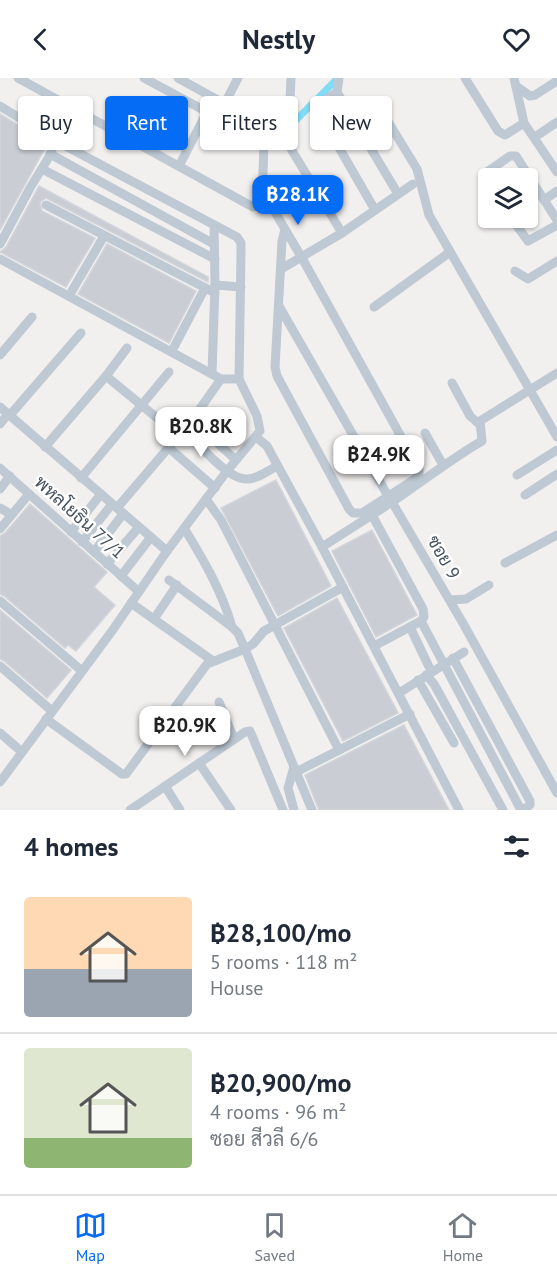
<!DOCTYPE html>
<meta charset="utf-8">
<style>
body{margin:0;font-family:"PT Sans",Sarabun,sans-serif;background:#f2f2f3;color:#1f2937;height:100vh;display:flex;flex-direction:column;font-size:22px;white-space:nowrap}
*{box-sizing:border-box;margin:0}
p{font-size:20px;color:#747a83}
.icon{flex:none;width:33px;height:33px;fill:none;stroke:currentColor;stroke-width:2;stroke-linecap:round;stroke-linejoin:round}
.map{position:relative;height:732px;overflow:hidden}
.drawer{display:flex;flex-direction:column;background:#fff;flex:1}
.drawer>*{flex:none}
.banner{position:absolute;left:18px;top:18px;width:522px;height:54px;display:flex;gap:12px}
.buttons{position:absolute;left:478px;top:90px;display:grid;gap:12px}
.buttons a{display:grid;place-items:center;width:60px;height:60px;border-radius:6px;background:#fff;box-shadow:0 2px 4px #0004;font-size:30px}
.price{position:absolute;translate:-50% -51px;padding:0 14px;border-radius:12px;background:#fff;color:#222;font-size:20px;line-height:39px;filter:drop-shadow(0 2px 3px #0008)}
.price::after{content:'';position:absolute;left:50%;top:36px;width:18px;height:14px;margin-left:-9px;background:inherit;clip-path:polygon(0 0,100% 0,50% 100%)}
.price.current{background:#056cf6;color:#fff}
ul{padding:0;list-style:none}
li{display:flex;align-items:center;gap:18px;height:150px;padding:0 24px}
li+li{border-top:2px solid #e0e1e3}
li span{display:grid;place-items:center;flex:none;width:168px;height:120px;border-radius:6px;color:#555}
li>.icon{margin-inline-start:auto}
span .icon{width:72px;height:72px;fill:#fffc;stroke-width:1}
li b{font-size:26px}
h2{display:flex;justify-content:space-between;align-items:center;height:72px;padding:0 24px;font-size:26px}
.tag{padding:0 21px;border-radius:6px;background:#fff;box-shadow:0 2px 4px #0004;font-size:21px;line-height:54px}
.tag.current{background:#056cf6;color:#fff}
header{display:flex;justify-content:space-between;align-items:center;height:78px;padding:0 24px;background:#fff;font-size:27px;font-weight:700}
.menu{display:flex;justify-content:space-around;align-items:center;height:84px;border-top:2px solid #e0e1e3;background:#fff;font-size:16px;color:#747a83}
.menu a{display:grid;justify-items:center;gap:3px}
.menu .current{color:#056cf6}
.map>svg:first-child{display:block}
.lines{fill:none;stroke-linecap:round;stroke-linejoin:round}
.canal{stroke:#81dcf6;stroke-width:7}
.building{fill:#caced4;stroke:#d2d5db;stroke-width:1.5}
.minor{stroke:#bec9d3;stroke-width:9}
.labels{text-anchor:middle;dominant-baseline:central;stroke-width:5;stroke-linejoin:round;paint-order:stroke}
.street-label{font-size:18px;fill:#45525f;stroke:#fff}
</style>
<header><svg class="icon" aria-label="back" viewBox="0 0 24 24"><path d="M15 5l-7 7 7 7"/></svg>Nestly<svg class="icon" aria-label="heart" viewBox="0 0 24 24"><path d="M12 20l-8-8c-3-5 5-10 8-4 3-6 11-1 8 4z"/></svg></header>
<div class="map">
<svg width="557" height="732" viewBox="0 0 557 732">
<rect width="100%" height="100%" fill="#f2efef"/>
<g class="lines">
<path class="canal" d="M295 43 338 0"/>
</g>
<g class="building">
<path d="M0 36 51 67 44 72 0 152Z"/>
<path d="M39 108 208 199V204L46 120 40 124 42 133 95 160 66 209 0 174 6 169Z"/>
<path d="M107 166 196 213 169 265 78 216Z"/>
<path d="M276 402 331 508 278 538 221 430Z"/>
<path d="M30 426 107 494 94 509 115 527 76 573 68 567 65 570 4 518 0 516V458L5 455Z"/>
<path d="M372 452 417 537 376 559 332 473Z"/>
<path d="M337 520 398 635 343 663 284 550Z"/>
<path d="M0 532 71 592 47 620 4 583 0 581Z"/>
<path d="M404 647 449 732H319L305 697Z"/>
</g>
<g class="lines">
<g class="minor">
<path d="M18 0 253 129 258 127 262 120 264 67 248 56 144 0"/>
<path d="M178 0 263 47"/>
<path d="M291 0 288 66 342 155"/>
<path d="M339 0 337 14 398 116"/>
<path d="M465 0 498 53 505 57 524 45"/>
<path d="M514 0 524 45 557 94"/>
<path d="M516 8 530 18 535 17 557 3"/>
<path d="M337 14 315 28 375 132"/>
<path d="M376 24 417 91 429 137 557 359"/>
<path d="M225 25 238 0"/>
<path d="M0 28 58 64 237 159 241 165V174L239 301"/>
<path d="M535 59 557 44"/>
<path d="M50 76 214 166"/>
<path d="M179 88 207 34"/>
<path d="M42 91 215 181"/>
<path d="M489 104 485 97 487 94 510 78H516L557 142"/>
<path d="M544 122 557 113"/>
<path d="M46 127 215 215"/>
<path d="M272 129 302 180 419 391V396L415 401 362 435H353L349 431 277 298 275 289 282 163 285 151"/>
<path d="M511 140 528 163 557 147"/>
<path d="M0 166 30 110 52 74"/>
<path d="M0 181 221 301H239L257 338 260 353 227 393 167 473 112 553 0 704"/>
<path d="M281 191 342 155 413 106"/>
<path d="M515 193 528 201 557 183"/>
<path d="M215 207 241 209"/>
<path d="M69 218 104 158"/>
<path d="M279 228 388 418"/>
<path d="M374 229 450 174"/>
<path d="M174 269 205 210"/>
<path d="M0 277 32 239"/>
<path d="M212 295 215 207 214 148"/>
<path d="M557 295 480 343 482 363C451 381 423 403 392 424L464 547 557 715"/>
<path d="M106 298 179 358"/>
<path d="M452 305 470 338 479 346"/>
<path d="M0 329 167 473"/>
<path d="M10 337 81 255"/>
<path d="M192 342 236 382"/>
<path d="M0 346 8 336"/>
<path d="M185 351C197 365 228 402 247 401 257 401 268 393 277 388"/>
<path d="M425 355 443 387"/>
<path d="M256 359 267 368 322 469 459 732"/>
<path d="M45 369 106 298 127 270"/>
<path d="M169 370 215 410"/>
<path d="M0 390 138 513"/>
<path d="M517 397 557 372"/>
<path d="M81 400 169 294"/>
<path d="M0 411 10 398"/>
<path d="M525 417 557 396"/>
<path d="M206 421 221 442 339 672"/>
<path d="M0 430 7 434"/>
<path d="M117 430 192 342 221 301"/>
<path d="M372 437 423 531 424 539 421 543 521 732"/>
<path d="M184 450C203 481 222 513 232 549"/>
<path d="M0 451 29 416"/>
<path d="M71 454 101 416"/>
<path d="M82 464 112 426"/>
<path d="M322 469 386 428"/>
<path d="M94 474 123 436"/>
<path d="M505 485 557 457"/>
<path d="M107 486 139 449"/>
<path d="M121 498 151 459"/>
<path d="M169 502 232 549 238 555 245 571 253 566 264 553 343 509"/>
<path d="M177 507 156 538 155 542 213 583"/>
<path d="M450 522 466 521 489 507"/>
<path d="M0 523 82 593"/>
<path d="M131 525 155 542"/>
<path d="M410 549 431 593"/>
<path d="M374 568 421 543"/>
<path d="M453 580 530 723V727L522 732"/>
<path d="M0 588 52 633"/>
<path d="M426 597 434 606 503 732"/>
<path d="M418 602 454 665"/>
<path d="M399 615 464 574"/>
<path d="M219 624 234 661"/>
<path d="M46 641 122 696H126L207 586 245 571 312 732"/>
<path d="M0 655 22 674"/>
<path d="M199 685 231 732"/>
<path d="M296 694 410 636"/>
<path d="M165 708 180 732"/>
<path d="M130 732 245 654 250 653 283 732"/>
<path d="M294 732 288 710 294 689"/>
</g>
</g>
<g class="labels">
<g class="street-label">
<text transform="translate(80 439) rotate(42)">พหลโยธิน 77/1</text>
<text transform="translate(444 479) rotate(60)">ซอย 9</text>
</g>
</g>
</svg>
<div class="buttons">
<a><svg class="icon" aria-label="layers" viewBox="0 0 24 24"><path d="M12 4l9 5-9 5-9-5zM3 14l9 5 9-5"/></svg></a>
</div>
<b class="price current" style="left:298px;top:148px">฿28.1K</b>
<b class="price" style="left:201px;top:380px">฿20.8K</b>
<b class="price" style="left:379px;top:408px">฿24.9K</b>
<b class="price" style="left:185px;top:679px">฿20.9K</b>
<div class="banner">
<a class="tag">Buy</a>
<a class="tag current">Rent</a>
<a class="tag">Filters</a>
<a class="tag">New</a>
</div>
</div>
<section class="drawer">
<h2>4 homes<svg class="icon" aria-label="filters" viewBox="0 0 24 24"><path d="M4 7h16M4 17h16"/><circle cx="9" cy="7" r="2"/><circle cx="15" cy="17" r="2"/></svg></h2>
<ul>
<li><span style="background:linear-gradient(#ffd9b3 60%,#9aa5b1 0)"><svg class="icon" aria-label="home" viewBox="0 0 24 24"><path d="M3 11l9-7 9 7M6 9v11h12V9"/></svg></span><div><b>฿28,100/mo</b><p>5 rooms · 118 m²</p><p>House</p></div></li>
<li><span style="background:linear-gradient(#dfe7d0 75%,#8fb573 0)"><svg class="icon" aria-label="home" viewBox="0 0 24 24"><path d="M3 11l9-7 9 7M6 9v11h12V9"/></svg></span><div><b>฿20,900/mo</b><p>4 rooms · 96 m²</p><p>ซอย สีวลี 6/6</p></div></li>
</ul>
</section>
<nav class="menu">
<a class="current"><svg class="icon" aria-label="map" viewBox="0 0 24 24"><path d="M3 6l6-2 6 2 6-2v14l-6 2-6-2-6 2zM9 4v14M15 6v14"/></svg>Map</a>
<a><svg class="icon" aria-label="saved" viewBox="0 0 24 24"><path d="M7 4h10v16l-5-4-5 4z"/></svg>Saved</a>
<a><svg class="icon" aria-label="home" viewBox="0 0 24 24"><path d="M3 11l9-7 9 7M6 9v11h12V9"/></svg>Home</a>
</nav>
